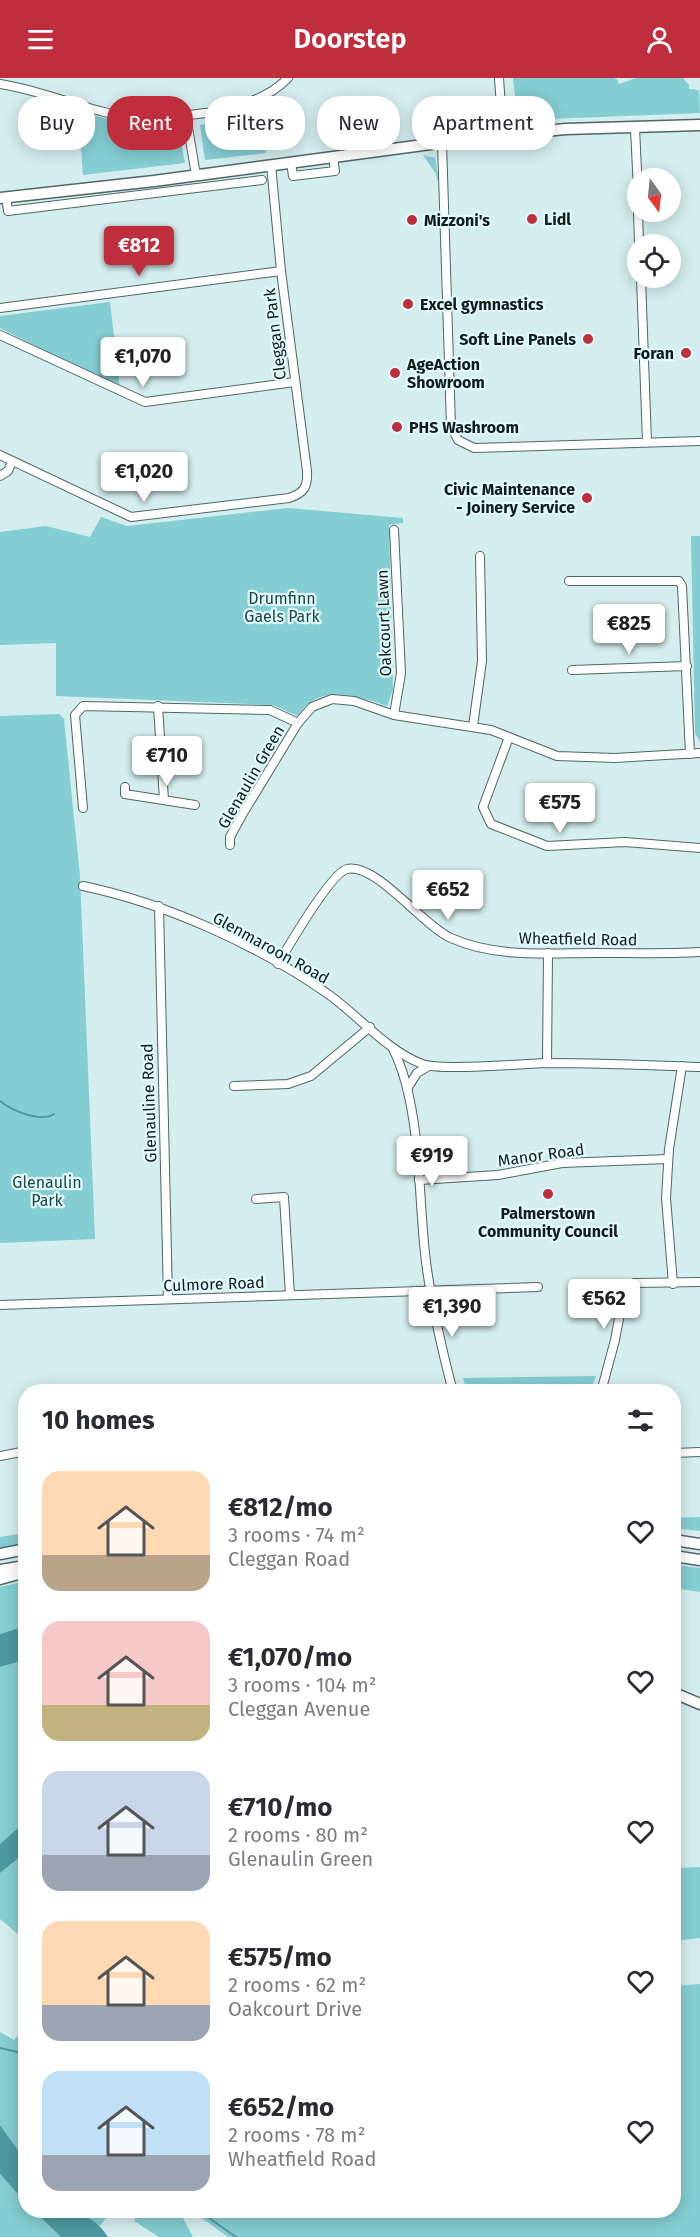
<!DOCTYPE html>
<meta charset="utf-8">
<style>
body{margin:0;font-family:"Fira Sans",sans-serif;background:#f2f2f3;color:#2b2b33;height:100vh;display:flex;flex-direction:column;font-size:22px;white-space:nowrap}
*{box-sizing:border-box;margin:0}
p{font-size:20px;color:#7c7c81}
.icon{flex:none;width:33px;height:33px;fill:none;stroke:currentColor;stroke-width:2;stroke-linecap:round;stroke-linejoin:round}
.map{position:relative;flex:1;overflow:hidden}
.side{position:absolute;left:18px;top:1306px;width:663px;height:834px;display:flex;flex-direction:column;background:#fff;border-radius:24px;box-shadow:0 3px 15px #0003}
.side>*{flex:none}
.guide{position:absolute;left:18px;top:18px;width:664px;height:54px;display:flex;gap:12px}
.needle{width:39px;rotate:165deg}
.buttons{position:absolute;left:627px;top:90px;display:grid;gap:12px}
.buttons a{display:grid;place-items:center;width:54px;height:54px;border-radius:50%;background:#fff;box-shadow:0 3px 15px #0003;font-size:30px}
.price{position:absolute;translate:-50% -51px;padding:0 14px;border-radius:6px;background:#fff;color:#222;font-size:20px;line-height:39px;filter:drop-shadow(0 2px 3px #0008)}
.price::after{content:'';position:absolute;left:50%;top:36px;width:18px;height:14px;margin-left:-9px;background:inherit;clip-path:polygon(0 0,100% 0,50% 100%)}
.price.current{background:#bf2e3d;color:#fff}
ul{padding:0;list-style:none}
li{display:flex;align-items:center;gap:18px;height:150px;padding:0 24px}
li span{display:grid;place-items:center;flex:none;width:168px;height:120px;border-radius:18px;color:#555}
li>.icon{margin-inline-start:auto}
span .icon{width:72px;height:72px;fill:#fffc;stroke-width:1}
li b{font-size:26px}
h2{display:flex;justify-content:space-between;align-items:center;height:72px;padding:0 24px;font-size:26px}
.pill{padding:0 21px;border-radius:24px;background:#fff;box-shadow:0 3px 15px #0003;font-size:21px;line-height:54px}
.pill.current{background:#bf2e3d;color:#fff}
header{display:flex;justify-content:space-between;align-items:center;height:78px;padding:0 24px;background:#bf2e3d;color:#fff;font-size:27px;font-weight:600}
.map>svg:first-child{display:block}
.green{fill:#84cdd2}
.water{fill:#4c9a9f}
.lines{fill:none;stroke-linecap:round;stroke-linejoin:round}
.stream{stroke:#4c9a9f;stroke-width:2}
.street-casing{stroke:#4f6566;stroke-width:10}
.secondary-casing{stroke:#4f6566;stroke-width:13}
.street{stroke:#fff;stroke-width:8}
.secondary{stroke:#fff;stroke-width:10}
.poi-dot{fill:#bf2e3d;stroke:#e1fafb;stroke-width:2}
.labels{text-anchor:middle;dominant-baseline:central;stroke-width:4.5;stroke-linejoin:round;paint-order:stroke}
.poi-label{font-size:16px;font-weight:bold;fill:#131c1d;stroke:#e1fafb;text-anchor:start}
.street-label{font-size:16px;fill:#131c1d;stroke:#e1fafb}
.park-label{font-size:16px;fill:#204648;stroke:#e1fafb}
</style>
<header><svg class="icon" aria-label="menu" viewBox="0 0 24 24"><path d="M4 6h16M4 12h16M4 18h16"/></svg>Doorstep<svg class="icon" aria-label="person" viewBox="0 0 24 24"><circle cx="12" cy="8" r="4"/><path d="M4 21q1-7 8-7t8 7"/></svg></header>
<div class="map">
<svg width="700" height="2159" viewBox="0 0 700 2159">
<rect width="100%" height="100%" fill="#d4edee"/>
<g class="green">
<path d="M513 0H613L617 1 619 6 636 0H683L689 7V11L699 12 700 35 525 42 517 35Z"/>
<path d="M78 34 126 45 178 49 185 85 83 97Z"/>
<path d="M261 38 266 75 205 82 200 47Z"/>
<path d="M423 77 435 80 439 102H437L436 96Z"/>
<path d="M110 224 120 311 0 250V238Z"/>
<path d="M288 430 403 440V445L389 447 393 612 387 628C356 617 318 605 298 638L273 627 56 618V565L0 567V454L46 448 90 459 101 439 127 448Z"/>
<path d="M691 458H700V664L695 655Z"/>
<path d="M59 636 64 641 80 798 95 1161 0 1165V638Z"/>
<path d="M596 1298 590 1314H467L463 1300Z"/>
<path d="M700 1439V1453L674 1450V1440Z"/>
<path d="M25 1455V1467L0 1472V1459Z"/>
<path d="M674 1487 700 1490V1514L674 1510Z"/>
<path d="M25 1503V1548L0 1556V1509Z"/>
<path d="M25 1582V1745L0 1766V1589Z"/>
<path d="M25 1775V1862L0 1841V1795Z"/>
<path d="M700 1789V1860L674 1863V1790Z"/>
<path d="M700 1906V2159H228L192 2133H674V1908Z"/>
<path d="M25 1949V2082L0 2047V1954L14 1962Z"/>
<path d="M0 2096 25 2124 26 2133H34L61 2159H0Z"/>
<path d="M78 2133H111L100 2148Z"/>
<path d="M137 2133H179L193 2159H159L134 2143Z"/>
</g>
<g class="water">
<path d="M25 1548V1582L0 1589V1556Z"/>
<path d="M25 1744V1775L0 1795V1766Z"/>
<path d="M0 2047 25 2082V2124L0 2096Z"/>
<path d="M34 2133C64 2133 90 2130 108 2159H61Z"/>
</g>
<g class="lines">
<g class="stream">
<path d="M0 1023C11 1032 40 1045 54 1036"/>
<path d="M0 1970 26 1976"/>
<path d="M199 2133 236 2159"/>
</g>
<g class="street-casing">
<g id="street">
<path d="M499 0 503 57"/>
<path d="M0 6C48 13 95 38 144 40 167 41 190 37 213 34 239 29 269 20 288 0"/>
<path d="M186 38 196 97"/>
<path d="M635 50 638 113"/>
<path d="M442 65 451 348 458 362 474 370 700 363"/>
<path d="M291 84 293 98 335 93 333 79"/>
<path d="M6 119 8 133 262 102"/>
<path d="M638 134 639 166"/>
<path d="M641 200 647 364"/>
<path d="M0 230 281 193"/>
<path d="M0 257 145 324 295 304"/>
<path d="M0 377 131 439 289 420C304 415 308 409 307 393L281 193 271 87"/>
<path d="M0 398 8 393 12 384"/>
<path d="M394 452 401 595 394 637"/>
<path d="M569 503H679L682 508 690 676"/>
<path d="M572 592 687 588"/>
<path d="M158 628 164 722"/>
<path d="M473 648 482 583 480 478"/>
<path d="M509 659 483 729 491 746 547 768 625 764 700 770"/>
<path d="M125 709V716L195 727"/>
<path d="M83 730 75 637 83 628 270 632 298 645"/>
<path d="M230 767V759L242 737 298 645 312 629 332 621 354 623 394 637 491 652 557 678 615 680 700 675"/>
<path d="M83 808C165 825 258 867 328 916 359 938 386 972 422 986 441 993 520 986 545 985 597 985 648 987 700 989"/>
<path d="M159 828 168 1221"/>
<path d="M278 886C288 869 331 795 347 791 375 784 422 847 451 860 495 880 548 875 595 875 630 875 665 876 700 874"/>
<path d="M393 971C421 1026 418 1114 425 1175 430 1222 441 1268 453 1314"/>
<path d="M547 985 548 875"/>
<path d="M234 1008 288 1006 311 998 370 949"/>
<path d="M407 1011 417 995 429 988"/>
<path d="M419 1102 498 1097 562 1085 668 1081"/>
<path d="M256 1121 284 1119 290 1217"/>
<path d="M673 1206 666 1120 669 1071 682 988"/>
<path d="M0 1227 538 1209"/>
<path d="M601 1314 615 1262 625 1209 635 1205 700 1204"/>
<path d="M674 1375 700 1374"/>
<path d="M0 1378 26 1373"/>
</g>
</g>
<g class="secondary-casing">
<g id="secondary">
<path d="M0 120 154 103 483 59 566 51 700 47"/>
<path d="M674 1462 700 1466"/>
<path d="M0 1476 26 1471"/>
<path d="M674 1478 700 1482"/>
<path d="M0 1492 25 1488"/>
<path d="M0 1501 26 1494"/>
<path d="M674 1615 700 1626"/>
</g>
</g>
<use href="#street" class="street"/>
<use href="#secondary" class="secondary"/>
</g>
<g class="poi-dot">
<circle cx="532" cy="141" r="6"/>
<circle cx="412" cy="142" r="6"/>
<circle cx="408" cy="226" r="6"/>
<circle cx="588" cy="261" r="6"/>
<circle cx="686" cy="275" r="6"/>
<circle cx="395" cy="295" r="6"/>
<circle cx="397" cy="349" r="6"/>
<circle cx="587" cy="420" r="6"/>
<circle cx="548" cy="1116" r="6"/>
</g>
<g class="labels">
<g class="poi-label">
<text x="544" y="141">Lidl</text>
<text x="424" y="142">Mizzoni's</text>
<text x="420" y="226">Excel gymnastics</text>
<text x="576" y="261" text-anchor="end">Soft Line Panels</text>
<text x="674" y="275" text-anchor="end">Foran</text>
<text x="407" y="286">AgeAction<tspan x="407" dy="18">Showroom</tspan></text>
<text x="409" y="349">PHS Washroom</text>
<text x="575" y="411" text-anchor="end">Civic Maintenance<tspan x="575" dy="18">- Joinery Service</tspan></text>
<text x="548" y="1135" text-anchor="middle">Palmerstown<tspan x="548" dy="18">Community Council</tspan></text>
</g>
<g class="street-label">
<text transform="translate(275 256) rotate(-97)">Cleggan Park</text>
<text transform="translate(384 545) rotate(-92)">Oakcourt Lawn</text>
<text transform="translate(251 699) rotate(-60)">Glenaulin Green</text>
<text transform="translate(578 861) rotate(1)">Wheatfield Road</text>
<text transform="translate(271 870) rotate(29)">Glenmaroon Road</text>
<text transform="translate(149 1025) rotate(-92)">Glenauline Road</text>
<text transform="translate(541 1077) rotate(-8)">Manor Road</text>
<text transform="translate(214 1206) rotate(-2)">Culmore Road</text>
</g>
<g class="park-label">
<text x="282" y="520">Drumfinn<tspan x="282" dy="18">Gaels Park</tspan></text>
<text x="47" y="1104">Glenaulin<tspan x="47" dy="18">Park</tspan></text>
</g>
</g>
</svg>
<div class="buttons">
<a><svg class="needle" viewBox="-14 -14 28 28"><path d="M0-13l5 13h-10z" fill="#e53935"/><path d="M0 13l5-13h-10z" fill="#7c7c81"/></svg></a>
<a><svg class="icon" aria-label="locate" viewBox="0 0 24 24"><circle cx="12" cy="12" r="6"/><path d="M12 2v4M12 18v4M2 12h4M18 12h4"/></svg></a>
</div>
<b class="price current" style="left:139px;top:199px">€812</b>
<b class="price" style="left:143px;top:310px">€1,070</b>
<b class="price" style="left:144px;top:425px">€1,020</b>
<b class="price" style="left:629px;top:577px">€825</b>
<b class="price" style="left:167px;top:709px">€710</b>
<b class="price" style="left:560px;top:756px">€575</b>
<b class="price" style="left:448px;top:843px">€652</b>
<b class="price" style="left:432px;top:1109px">€919</b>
<b class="price" style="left:604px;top:1252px">€562</b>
<b class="price" style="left:452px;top:1260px">€1,390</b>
<div class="guide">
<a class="pill">Buy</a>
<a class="pill current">Rent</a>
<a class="pill">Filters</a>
<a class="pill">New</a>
<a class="pill">Apartment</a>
</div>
<section class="side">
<h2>10 homes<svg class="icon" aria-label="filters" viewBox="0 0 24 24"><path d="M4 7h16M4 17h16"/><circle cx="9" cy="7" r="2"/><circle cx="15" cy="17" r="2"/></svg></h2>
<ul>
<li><span style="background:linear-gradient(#ffd9b3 70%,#b9a48a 0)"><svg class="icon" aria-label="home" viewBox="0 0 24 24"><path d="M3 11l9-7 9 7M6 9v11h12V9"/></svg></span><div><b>€812/mo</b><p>3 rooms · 74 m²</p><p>Cleggan Road</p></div><svg class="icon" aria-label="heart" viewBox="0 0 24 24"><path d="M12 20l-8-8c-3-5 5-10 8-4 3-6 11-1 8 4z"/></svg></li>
<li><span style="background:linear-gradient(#f6c9c9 70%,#c2b280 0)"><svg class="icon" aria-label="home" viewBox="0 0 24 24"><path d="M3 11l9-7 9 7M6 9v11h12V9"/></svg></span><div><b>€1,070/mo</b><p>3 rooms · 104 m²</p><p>Cleggan Avenue</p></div><svg class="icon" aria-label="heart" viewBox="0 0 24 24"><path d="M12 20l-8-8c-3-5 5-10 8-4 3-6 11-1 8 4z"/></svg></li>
<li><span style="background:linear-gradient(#c9d6e8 70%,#9aa5b1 0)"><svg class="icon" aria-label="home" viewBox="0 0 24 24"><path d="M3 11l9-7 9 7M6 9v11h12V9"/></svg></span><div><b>€710/mo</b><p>2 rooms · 80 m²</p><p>Glenaulin Green</p></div><svg class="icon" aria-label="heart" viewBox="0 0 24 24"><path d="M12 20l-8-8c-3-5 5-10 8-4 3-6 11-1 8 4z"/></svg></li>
<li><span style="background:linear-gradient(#ffd9b3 70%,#9aa5b1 0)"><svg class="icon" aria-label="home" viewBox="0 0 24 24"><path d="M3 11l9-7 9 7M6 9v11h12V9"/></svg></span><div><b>€575/mo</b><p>2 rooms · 62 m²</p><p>Oakcourt Drive</p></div><svg class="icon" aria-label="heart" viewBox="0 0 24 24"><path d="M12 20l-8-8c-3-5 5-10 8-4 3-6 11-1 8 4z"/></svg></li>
<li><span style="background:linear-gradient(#bfe0f5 70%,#9aa5b1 0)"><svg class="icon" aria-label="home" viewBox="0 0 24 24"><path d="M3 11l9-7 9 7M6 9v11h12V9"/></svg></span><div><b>€652/mo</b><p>2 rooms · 78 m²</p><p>Wheatfield Road</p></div><svg class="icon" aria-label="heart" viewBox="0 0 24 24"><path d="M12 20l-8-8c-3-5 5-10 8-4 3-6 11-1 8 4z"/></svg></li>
</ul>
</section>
</div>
